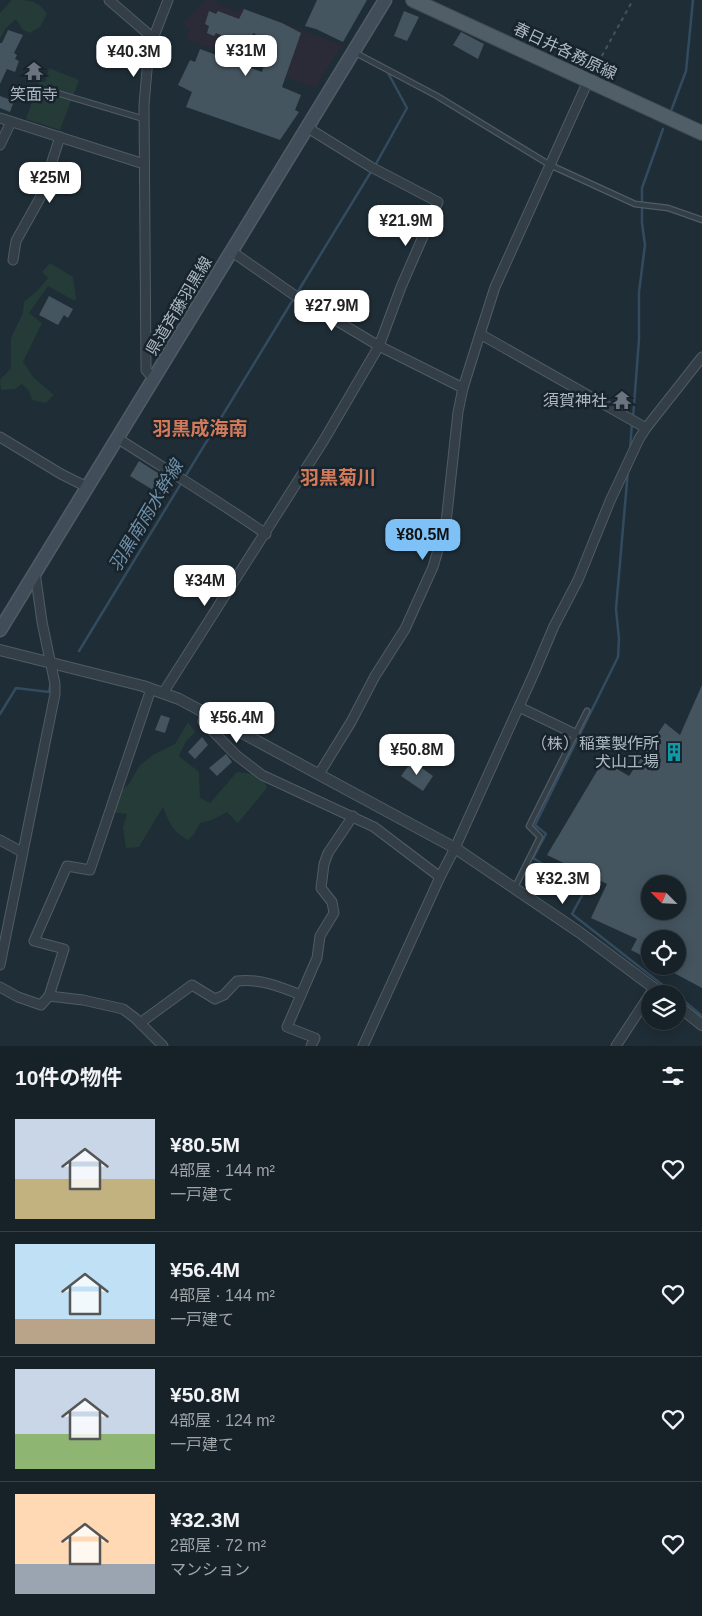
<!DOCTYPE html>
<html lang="ja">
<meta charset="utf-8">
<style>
body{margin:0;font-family:Helvetica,"Noto Sans JP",sans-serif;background:#242f34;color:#f1f3f6;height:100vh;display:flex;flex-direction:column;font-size:19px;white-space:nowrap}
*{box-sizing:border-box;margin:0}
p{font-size:16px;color:#9ea4a8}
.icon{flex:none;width:28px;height:28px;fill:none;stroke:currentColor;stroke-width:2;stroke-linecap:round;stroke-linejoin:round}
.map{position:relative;height:1046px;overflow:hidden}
.panel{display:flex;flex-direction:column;background:#172228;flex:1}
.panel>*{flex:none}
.needle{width:32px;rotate:294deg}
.fabs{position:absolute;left:641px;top:875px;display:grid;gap:10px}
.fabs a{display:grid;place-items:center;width:45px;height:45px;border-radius:50%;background:#172228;box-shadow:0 2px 12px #0003,0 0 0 1px #363f45;font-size:25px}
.price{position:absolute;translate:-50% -42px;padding:0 11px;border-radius:10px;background:#fff;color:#222;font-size:16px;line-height:32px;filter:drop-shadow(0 1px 2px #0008)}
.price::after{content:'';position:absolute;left:50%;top:30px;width:15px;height:11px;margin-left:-8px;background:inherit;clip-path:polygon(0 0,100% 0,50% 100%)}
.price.active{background:#7ec1f7;color:#111}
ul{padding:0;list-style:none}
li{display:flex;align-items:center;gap:15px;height:125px;padding:0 15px}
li+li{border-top:1px solid #363f45}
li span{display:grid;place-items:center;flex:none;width:140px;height:100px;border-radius:0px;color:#555}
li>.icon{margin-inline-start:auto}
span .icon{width:60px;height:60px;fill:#fffc;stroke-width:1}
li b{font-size:21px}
h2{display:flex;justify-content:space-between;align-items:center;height:60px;padding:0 15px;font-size:21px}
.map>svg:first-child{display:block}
.medical{fill:#2b2b38}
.green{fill:#243b38}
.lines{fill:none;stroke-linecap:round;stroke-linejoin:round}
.stream{stroke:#334b5e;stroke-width:2.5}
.building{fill:#455560;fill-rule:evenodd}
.service-casing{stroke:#505c65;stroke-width:7}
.minor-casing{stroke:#505c65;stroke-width:11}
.tertiary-casing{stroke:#505c65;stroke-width:12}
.secondary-casing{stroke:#505c65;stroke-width:15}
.primary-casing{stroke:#3f4a53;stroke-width:16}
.path{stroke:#415655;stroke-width:2;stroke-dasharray:4 4;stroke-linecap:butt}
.service{stroke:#333e47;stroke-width:4.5}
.minor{stroke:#333e47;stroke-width:9}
.tertiary{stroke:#333e47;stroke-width:10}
.secondary{stroke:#414e5a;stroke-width:12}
.primary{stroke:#505e67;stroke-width:14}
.labels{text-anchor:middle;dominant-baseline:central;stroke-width:5;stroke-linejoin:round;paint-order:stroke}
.street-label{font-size:16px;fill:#adb9c4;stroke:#18232b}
.poi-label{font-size:16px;fill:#adb9c4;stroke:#18232b;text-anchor:end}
.water-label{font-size:18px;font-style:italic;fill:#6d90a8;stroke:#18232b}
.quarter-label{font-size:19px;font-weight:bold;fill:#d27a59;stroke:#18232b}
</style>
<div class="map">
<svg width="702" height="1046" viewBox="0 0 702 1046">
<rect width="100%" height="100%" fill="#1f2d36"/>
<path class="medical" d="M206 0H214L220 5 239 12 241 7 342 45 315 88 186 39 190 30 182 23Z"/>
<g class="green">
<path d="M12 0C29 0 38 0 47 14L40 27 30 33 23 30 16 19 6 28 0 39V13Z"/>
<path d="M49 68 79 80 60 130 26 119 40 80 45 82Z"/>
<path d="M50 263 73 277 76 299 75 301 48 286 29 313 42 323 23 362 34 378 54 395 46 403 32 400 29 391 22 384 15 389 1 390 0 380 11 368V338L23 313 24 302 39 289 48 278 42 272Z"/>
<path d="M188 722 195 732 186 741 179 756 199 772 200 798 210 803 237 772 262 775 267 788 238 823 227 812 212 820 200 823 194 834 188 840C171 830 170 824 163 807L139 847 126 848 123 828 127 814 111 812 113 798 129 784 139 766 153 755 175 744Z"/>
</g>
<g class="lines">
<g class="stream">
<path d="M671 111 686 71 693 0"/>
<path d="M297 293 377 162 407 108 387 71"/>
<path d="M633 418 639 339V292L645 245 642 223V188L663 129"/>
<path d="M630 450 632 423"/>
<path d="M628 470 616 609 619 639 618 657 535 825 546 834 533 858 585 890 572 914 674 994"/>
<path d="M79 651 294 298"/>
<path d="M0 714 16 688 49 692 51 681"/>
<path d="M678 996 702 1016"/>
</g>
</g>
<g class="building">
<path d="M317 0H367L343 42 316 29 305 26Z"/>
<path d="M244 9 282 23 301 33 282 87 301 95 295 110 299 112 280 140 186 107 192 92 178 85 190 60 195 62 200 49 262 72 267 54 264 53 269 41 253 33 248 46 216 33 214 36 207 33 209 26 205 24 209 11 216 14 218 11 239 19Z"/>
<path d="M404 11 419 17 407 41 394 36Z"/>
<path d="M8 30 23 35 14 53 17 55 15 59 19 61 15 72 7 69 0 84V43H2Z"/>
<path d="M461 32 484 44 478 59 453 45Z"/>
<path d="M0 96 14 101 10 112 0 108Z"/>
<path d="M49 296 73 309 68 318 64 315 58 325 39 315Z"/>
<path d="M139 461 172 482 163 496 130 476Z"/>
<path d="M702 685V988L661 966H678V939H650V960L631 950 637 939 591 918 607 884 547 855 603 761 629 776 665 723 680 735ZM650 884H678V911H650Z"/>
<path d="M161 715 170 718 165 733 155 730Z"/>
<path d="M202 737 208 745 195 759 188 752Z"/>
<path d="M226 754 232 762 217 776 209 768Z"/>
<path d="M412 761 433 776 423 791 401 776Z"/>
</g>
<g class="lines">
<g class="service-casing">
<g id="service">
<path d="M354 52 437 96 550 165 635 204 668 208 702 220"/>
<path d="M47 90 144 119"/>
<path d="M515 887 540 837 529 826 587 711"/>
</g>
</g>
<g class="minor-casing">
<g id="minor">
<path d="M109 0 153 38"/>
<path d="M0 118 144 164"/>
<path d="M0 145 11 122"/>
<path d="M231 251 297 297 379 346 463 388"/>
<path d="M13 260 16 241 40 198 60 137"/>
<path d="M480 334 646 428"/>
<path d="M154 379 146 370 144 105 147 70 151 44 168 0"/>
<path d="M0 437 61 474 87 487"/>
<path d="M117 438C167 470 217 500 266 534"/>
<path d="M163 693 324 440 379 346 401 287 438 202 371 167 308 128"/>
<path d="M519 707 575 734"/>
<path d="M205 713 203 721 236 755 262 775 374 827 440 877"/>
<path d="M319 774 351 722 375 676 405 629 433 567 446 523 458 412 463 388 480 334 495 287 588 81"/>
<path d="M0 840 22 852"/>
<path d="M0 965 55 694V684L42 622 35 572"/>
<path d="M0 987 18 997 41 1005 49 996 83 1000 123 1009 135 1018 163 1046"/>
<path d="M49 996 64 949 34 941 67 866 90 870 151 689"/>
<path d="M140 1023 192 985 215 999 224 995 237 981C259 978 281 987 301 995"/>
<path d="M311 1046 315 1038 287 1027 317 958 320 936 334 913 332 902 321 888 324 864 328 853 353 816"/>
<path d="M363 1046 440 877 455 848 535 671 554 626 578 580 610 501 639 439 646 428 702 357"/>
<path d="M616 1046 654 988"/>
</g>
</g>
<g class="tertiary-casing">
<g id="tertiary">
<path d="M0 650 143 686 179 699 194 707 455 848 579 932 662 994"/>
<path d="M678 1006 702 1025"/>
</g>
</g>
<g class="secondary-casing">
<path id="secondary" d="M0 630 385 0"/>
</g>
<g class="primary-casing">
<path id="primary" d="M413 0 702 133"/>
</g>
<path class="path" d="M594 70 633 0"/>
<use href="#service" class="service"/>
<use href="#minor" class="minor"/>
<use href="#tertiary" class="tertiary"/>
<use href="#secondary" class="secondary"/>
<use href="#primary" class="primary"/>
</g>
<defs>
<g id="temple-bare" transform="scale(1.5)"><path d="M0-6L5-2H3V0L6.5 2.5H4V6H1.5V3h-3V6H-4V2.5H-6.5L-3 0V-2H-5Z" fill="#6b7280" stroke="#18232b" stroke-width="2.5" paint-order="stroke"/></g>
<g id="building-bare" transform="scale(1.5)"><path d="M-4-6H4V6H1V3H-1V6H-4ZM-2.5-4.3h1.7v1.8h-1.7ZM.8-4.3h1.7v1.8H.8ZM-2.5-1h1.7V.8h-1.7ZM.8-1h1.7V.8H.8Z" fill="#0f9aa8" stroke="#18232b" stroke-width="2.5" paint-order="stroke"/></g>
</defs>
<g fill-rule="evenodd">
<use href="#temple-bare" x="34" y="71"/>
<use href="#temple-bare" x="622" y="400"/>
<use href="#building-bare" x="674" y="752"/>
</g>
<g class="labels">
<g class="street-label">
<text transform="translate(565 51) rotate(25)">春日井各務原線</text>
<text transform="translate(179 306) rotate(-59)">県道斉藤羽黒線</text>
</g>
<g class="poi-label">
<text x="34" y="94" text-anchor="middle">笑面寺</text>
<text x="607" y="400">須賀神社</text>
<text x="659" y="743">（株）稲葉製作所<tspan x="659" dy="18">犬山工場</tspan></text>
</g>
<g class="water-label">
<text transform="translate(146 516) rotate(-59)">羽黒南雨水幹線</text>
</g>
<g class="quarter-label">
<text x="200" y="428">羽黒成海南</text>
<text x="338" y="477">羽黒菊川</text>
</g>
</g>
</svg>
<div class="fabs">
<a><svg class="needle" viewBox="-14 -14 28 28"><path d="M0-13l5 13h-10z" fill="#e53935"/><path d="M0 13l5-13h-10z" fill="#9ea4a8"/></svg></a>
<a><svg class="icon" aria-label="locate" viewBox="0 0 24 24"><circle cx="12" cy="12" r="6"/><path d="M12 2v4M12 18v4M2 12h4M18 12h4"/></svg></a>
<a><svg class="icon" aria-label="layers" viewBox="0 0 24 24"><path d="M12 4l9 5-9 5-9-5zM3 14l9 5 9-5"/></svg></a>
</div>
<b class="price" style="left:246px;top:77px">¥31M</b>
<b class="price" style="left:134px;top:78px">¥40.3M</b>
<b class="price" style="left:50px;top:204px">¥25M</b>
<b class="price" style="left:406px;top:247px">¥21.9M</b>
<b class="price" style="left:332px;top:332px">¥27.9M</b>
<b class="price active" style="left:423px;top:561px">¥80.5M</b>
<b class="price" style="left:205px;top:607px">¥34M</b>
<b class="price" style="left:237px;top:744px">¥56.4M</b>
<b class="price" style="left:417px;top:776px">¥50.8M</b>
<b class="price" style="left:563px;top:905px">¥32.3M</b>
</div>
<section class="panel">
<h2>10件の物件<svg class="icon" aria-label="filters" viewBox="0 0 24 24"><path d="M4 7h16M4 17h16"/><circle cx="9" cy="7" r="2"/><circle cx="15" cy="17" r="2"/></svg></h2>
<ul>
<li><span style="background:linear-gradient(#c9d6e8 60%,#c2b280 0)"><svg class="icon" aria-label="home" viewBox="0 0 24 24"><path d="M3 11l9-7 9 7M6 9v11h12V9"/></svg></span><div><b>¥80.5M</b><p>4部屋 · 144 m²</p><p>一戸建て</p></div><svg class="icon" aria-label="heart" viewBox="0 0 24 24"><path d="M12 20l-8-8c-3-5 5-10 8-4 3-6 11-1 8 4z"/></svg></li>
<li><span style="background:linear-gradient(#bfe0f5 75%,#b9a48a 0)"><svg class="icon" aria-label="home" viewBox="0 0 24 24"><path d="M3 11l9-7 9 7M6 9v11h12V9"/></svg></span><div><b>¥56.4M</b><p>4部屋 · 144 m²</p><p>一戸建て</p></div><svg class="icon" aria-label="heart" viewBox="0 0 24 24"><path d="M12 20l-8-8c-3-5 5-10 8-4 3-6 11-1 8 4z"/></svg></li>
<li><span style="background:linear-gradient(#c9d6e8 65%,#8fb573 0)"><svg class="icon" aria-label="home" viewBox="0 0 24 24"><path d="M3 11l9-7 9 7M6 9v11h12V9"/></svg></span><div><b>¥50.8M</b><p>4部屋 · 124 m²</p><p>一戸建て</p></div><svg class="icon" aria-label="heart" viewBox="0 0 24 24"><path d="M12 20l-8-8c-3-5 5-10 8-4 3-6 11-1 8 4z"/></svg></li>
<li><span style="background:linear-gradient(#ffd9b3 70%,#9aa5b1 0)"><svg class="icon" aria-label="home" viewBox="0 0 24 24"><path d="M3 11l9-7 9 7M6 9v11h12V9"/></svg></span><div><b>¥32.3M</b><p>2部屋 · 72 m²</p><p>マンション</p></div><svg class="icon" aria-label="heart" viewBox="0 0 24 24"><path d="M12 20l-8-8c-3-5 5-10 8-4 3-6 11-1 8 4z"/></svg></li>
</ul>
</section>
